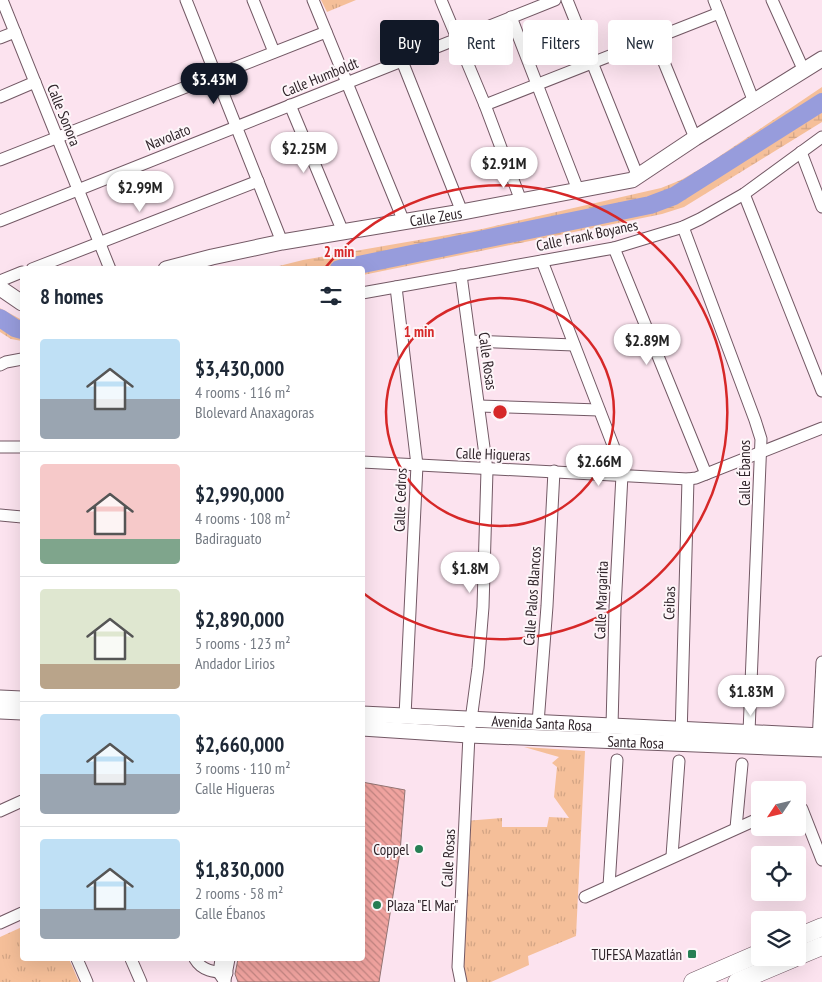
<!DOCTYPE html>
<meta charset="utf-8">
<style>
body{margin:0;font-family:"PT Sans Narrow",sans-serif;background:#f2f2f3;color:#1f2937;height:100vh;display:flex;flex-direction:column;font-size:19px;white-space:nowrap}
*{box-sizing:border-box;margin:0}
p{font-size:16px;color:#747a83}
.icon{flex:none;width:28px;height:28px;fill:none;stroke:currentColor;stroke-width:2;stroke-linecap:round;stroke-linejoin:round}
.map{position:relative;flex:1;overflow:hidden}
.panel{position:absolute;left:20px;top:266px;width:345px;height:695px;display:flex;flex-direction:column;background:#fff;border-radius:5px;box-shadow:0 5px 20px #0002}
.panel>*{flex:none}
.hud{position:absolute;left:380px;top:20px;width:366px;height:45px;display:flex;gap:10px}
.needle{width:32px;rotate:235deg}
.fabs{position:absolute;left:751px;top:781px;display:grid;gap:10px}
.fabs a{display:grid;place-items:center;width:55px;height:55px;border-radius:5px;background:#fff;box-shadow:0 5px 20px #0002;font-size:25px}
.price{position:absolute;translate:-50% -42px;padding:0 11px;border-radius:18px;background:#fff;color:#222;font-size:16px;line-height:32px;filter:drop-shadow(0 1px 2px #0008)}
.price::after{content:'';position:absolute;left:50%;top:30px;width:15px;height:11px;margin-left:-8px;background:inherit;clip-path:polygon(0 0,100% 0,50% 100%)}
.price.selected{background:#111827;color:#fff}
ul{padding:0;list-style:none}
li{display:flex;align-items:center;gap:15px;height:125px;padding:0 20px}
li+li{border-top:1px solid #e0e1e3}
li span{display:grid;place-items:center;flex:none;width:140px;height:100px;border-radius:5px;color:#555}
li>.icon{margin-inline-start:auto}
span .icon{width:60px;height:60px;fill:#fffc;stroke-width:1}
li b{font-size:21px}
h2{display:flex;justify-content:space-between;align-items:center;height:60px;padding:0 20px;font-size:21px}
.pill{padding:0 18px;border-radius:5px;background:#fff;box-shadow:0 5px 20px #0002;font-size:18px;line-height:45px}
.pill.selected{background:#111827;color:#fff}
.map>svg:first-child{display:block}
.wetland{fill:url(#wetland-marsh)}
.park{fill:url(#park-tufts)}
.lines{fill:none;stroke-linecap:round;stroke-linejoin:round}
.river{stroke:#979cdc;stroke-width:18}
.building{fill:url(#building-back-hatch);stroke:#927472}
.street-casing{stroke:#735965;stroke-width:13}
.secondary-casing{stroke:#735965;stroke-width:17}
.primary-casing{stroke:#735965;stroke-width:19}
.street{stroke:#fff;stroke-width:11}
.secondary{stroke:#fff;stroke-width:15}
.primary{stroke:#fff;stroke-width:18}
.ring{fill:none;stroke:#d62828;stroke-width:2.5}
.poi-dot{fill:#267f54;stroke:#fdf6f9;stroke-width:2}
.labels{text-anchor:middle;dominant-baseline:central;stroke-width:4;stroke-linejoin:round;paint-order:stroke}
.street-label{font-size:15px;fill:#2f242a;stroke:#fdf6f9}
.poi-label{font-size:15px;fill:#2f242a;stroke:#fdf6f9;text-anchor:end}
.centre{fill:#d62828;stroke:#fdf6f9;stroke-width:2.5}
.ring-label{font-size:15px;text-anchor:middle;font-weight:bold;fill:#d62828;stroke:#fdf6f9;stroke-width:4;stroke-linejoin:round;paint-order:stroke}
</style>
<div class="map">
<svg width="822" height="982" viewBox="0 0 822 982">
<defs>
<pattern id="wetland-marsh" width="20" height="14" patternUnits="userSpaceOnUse" patternTransform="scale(1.25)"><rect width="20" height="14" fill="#f5bf99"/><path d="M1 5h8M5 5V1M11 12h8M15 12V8" fill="none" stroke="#d2a484"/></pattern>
<pattern id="park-tufts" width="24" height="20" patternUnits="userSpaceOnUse" patternTransform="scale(1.25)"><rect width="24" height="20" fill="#f5bf99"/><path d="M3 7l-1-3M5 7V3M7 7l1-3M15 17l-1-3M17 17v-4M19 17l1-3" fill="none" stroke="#d2a484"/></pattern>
<pattern id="building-back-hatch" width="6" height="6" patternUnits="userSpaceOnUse" patternTransform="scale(1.25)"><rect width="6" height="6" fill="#f0a39f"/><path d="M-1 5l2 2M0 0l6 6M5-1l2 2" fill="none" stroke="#c38582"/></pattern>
</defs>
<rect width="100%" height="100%" fill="#fce3ef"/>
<g class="wetland">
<path d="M822 87V122L684 207 662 214 363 275 362 269H267L303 260 482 229 661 188 681 180 705 166Z"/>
<path d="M0 308 22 320V341L11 339 0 332Z"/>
</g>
<g class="park">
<path d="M321 0H356L327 12Z"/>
<path d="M524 747 585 751 576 936 528 956 529 965 491 982H461L465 821 502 818V827H547L549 817 569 818 554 797 557 767 552 763 559 757Z"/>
<path d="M22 927V959H69L79 982H0V937Z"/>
</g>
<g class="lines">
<g class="river">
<path d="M339 269 650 205 674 196 822 102"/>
<path d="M0 318 15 328 22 330"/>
</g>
</g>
<path class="building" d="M362 782 405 790 400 852 379 982H238L235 974 238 959H362Z"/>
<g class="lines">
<g class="street-casing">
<g id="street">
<path d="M2 0 110 269"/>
<path d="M186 0 282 242"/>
<path d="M253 0 274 52"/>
<path d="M313 0 404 222"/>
<path d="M441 0 485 105 521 201"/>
<path d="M567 0 638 177"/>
<path d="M714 0 754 102"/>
<path d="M772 0 804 71"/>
<path d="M511 17 578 190"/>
<path d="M0 38 15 32"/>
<path d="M654 38 695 138"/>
<path d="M402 61 462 212"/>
<path d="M0 97 35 82"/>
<path d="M290 105 343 232"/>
<path d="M485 105 719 13"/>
<path d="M801 152 822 207"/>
<path d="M0 160 326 32"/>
<path d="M744 194 822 391"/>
<path d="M0 221 555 0"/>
<path d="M683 227 755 420 761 439 749 732"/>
<path d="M614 248 706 474"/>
<path d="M542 261 621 466 622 475 615 608 612 726"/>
<path d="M32 269 258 181"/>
<path d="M0 281 22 272"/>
<path d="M396 287 417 465 405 716"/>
<path d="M362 293 614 248 683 227 700 219 744 194 822 137"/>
<path d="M470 341 574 345"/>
<path d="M0 365 6 362 22 359"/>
<path d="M479 406 599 410"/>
<path d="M0 447H22"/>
<path d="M362 462 688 479 696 478 822 428"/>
<path d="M0 515 22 517"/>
<path d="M538 723 547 606 554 471"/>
<path d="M681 737 688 479"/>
<path d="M818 742 822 662"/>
<path d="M798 806 802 809 822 860"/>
<path d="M0 811 22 801"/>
<path d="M736 828 742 764"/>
<path d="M672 856 679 761"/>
<path d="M609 886 617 760"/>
<path d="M585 897 760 818"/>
<path d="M0 923 22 913"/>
<path d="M77 959 87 982"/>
<path d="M131 959 141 982"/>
<path d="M195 959C202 971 214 972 227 973"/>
<path d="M221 959 219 973 225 982"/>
<path d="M225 980 229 959"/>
<path d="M461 982 458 967 469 735 478 668 483 607 487 470 461 275"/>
</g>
</g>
<g class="secondary-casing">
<g id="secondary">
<path id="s1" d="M166 269 212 257 282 242 462 212 632 180 695 138 822 59"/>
<path d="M0 288 22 303"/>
<path d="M0 698 22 699"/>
<path d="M0 711 22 712"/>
<path id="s2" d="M362 714 822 736"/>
<path id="s3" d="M362 728 469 735 822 749"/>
</g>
</g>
<g class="primary-casing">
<g id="primary">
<path d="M798 937 822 927"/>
<path d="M798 956 822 946"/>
<path d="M693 982 760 953"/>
<path d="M737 982 794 958"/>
</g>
</g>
<use href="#street" class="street"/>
<use href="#secondary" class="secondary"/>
<use href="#primary" class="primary"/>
</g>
<g class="ring">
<circle cx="500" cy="412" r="114"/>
<path d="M325 268A227 227 0 1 1 363 593"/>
</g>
<g class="poi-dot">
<circle cx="419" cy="849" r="5"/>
<circle cx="377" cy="905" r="5"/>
<rect x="687" y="949" width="10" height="10" rx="2.5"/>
</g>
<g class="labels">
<g class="street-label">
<text transform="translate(320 77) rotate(-22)">Calle Humboldt</text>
<text transform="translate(64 115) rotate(68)">Calle Sonora</text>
<text transform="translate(168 137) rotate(-22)">Navolato</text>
<text stroke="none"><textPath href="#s1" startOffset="275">Calle Zeus</textPath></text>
<text transform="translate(587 235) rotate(-12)">Calle Frank Boyanes</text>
<text transform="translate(488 361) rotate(82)">Calle Rosas</text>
<text transform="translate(493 454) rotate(2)">Calle Higueras</text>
<text transform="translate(744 473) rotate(-90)">Calle Ébanos</text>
<text transform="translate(400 500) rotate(-88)">Calle Cedros</text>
<text transform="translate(532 596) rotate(-86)">Calle Palos Blancos</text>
<text transform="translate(601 600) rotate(-88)">Calle Margarita</text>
<text transform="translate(669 603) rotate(-88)">Ceibas</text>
<text stroke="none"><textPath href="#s2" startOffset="180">Avenida Santa Rosa</textPath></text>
<text stroke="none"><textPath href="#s3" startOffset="274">Santa Rosa</textPath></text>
<text transform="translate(448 858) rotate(-87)">Calle Rosas</text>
</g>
<g class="poi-label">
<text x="409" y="849">Coppel</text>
<text x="387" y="905" text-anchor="start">Plaza "El Mar"</text>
<text x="682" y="954">TUFESA Mazatlán</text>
</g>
</g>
<circle cx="500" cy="412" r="8" class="centre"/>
<g class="ring-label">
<text x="339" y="257">2 min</text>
<text x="419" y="337">1 min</text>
</g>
</svg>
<div class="fabs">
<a><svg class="needle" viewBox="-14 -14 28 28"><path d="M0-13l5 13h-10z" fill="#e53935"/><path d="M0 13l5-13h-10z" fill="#747a83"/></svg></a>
<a><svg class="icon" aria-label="locate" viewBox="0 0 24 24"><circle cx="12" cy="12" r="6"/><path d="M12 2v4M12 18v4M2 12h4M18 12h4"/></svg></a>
<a><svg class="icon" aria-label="layers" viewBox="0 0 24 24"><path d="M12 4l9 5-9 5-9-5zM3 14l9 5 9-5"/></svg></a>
</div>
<b class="price selected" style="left:214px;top:105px">$3.43M</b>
<b class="price" style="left:304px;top:174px">$2.25M</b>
<b class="price" style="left:504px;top:189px">$2.91M</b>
<b class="price" style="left:140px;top:213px">$2.99M</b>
<b class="price" style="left:647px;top:366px">$2.89M</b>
<b class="price" style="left:599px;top:487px">$2.66M</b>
<b class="price" style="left:470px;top:594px">$1.8M</b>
<b class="price" style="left:751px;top:717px">$1.83M</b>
<div class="hud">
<a class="pill selected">Buy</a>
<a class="pill">Rent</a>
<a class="pill">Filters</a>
<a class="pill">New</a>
</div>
<section class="panel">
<h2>8 homes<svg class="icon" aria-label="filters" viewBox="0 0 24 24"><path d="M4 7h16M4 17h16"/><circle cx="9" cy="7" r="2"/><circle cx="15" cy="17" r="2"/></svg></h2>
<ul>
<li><span style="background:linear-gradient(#bfe0f5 60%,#9aa5b1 0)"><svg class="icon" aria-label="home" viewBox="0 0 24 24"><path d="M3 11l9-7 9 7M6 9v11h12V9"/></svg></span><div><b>$3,430,000</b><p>4 rooms · 116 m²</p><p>Blolevard Anaxagoras</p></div></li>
<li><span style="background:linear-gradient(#f6c9c9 75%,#7fa58c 0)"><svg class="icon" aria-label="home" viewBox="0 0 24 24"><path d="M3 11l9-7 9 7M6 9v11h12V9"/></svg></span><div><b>$2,990,000</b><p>4 rooms · 108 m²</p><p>Badiraguato</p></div></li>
<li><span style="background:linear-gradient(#dfe7d0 75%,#b9a48a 0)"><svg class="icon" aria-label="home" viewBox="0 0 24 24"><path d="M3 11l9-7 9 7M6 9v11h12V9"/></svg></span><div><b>$2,890,000</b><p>5 rooms · 123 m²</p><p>Andador Lirios</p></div></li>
<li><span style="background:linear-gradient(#bfe0f5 60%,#9aa5b1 0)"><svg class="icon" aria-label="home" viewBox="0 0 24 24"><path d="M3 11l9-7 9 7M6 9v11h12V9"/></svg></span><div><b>$2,660,000</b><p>3 rooms · 110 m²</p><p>Calle Higueras</p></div></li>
<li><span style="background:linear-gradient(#bfe0f5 70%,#9aa5b1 0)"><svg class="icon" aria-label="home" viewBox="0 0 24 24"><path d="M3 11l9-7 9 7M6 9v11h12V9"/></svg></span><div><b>$1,830,000</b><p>2 rooms · 58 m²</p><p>Calle Ébanos</p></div></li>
</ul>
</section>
</div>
